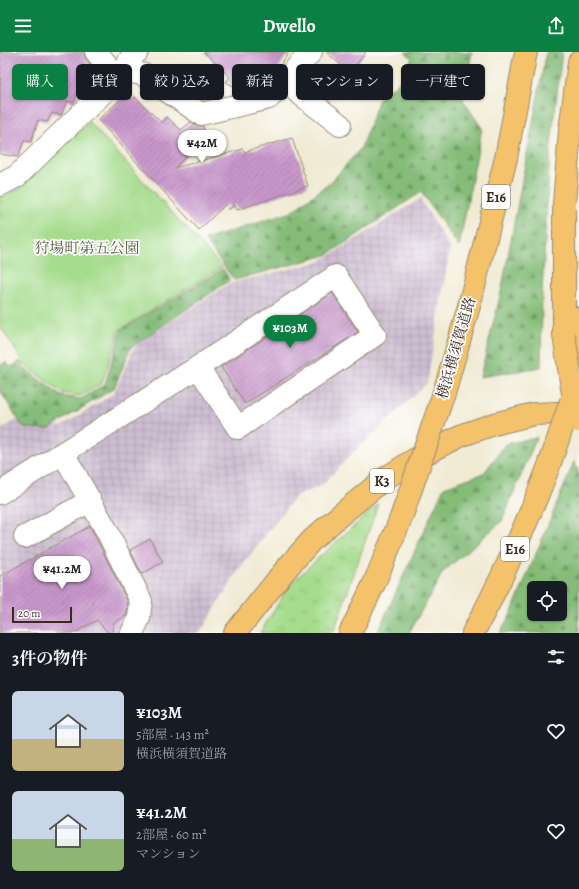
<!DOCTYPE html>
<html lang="ja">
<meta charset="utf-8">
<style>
body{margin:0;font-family:Alegreya,"Noto Serif JP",serif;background:#242831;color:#f1f3f6;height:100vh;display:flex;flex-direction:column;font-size:15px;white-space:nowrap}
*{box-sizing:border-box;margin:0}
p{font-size:13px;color:#9ea1a6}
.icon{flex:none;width:22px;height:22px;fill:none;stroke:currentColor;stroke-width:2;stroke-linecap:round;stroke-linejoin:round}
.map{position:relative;height:581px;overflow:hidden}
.sheet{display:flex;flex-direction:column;background:#171b24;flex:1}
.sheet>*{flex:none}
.hud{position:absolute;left:12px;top:12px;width:555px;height:36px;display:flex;gap:8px}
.controls{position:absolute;left:527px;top:529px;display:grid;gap:8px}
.controls a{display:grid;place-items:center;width:40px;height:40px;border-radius:6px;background:#171b24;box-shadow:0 1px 3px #0004;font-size:20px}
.scale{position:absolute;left:12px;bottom:10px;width:60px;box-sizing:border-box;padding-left:4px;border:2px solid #3b2a1e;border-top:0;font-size:11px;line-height:14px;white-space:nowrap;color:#3b2a1e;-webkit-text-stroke:3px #fff;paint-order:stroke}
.price{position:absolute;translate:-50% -34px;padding:0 9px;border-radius:14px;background:#fff;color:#222;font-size:13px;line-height:26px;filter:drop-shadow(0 1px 2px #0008)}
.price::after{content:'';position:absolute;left:50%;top:24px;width:12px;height:9px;margin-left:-6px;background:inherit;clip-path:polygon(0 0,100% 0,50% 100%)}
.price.current{background:#0b8043;color:#fff}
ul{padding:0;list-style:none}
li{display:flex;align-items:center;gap:12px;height:100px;padding:0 12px}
li span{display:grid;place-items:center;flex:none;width:112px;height:80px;border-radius:6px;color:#555}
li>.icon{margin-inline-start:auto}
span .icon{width:48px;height:48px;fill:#fffc;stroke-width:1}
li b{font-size:17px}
h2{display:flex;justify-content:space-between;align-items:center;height:48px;padding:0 12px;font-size:17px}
.tag{padding:0 14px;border-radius:6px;background:#171b24;box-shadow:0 1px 3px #0004;font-size:14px;line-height:36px}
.tag.current{background:#0b8043;color:#fff}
header{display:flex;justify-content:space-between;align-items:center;height:52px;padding:0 12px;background:#0b8043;color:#fff;font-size:18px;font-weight:700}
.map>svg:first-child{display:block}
.industrial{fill:url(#industrial-grid)}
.grass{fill:url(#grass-tufts);stroke:#708356}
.forest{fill:url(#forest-firs);stroke:#60734b;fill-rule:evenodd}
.park{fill:#a6dc8d;stroke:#708356}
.building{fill:url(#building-hatch)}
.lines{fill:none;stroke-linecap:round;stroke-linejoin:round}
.minor-casing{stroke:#968a78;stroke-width:24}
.highway-casing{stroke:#968a78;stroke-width:24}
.minor{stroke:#fff;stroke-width:22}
.highway{stroke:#f4c26a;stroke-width:22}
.highway-bridge-casing{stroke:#968a78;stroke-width:24;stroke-linecap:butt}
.highway-bridge{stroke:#f4c26a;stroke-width:22}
.labels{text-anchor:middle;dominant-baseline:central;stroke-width:3.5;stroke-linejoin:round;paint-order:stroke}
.shield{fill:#fff;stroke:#766a62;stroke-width:1}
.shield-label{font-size:14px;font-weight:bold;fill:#3b2a1e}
.park-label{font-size:15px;fill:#5b5f3f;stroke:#fff}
.street-label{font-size:15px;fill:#3b2a1e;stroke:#fff}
</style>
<header><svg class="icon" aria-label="menu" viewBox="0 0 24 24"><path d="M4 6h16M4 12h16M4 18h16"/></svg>Dwello<svg class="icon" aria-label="share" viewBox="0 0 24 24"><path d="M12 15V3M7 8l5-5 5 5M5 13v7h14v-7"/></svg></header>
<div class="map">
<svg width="579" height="581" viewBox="0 0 579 581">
<defs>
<pattern id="industrial-grid" width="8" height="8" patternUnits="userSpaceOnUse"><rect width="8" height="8" fill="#cebed2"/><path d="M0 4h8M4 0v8" fill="none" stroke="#b2a3b4"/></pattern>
<pattern id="grass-tufts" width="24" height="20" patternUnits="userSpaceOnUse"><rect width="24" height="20" fill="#a6dc8d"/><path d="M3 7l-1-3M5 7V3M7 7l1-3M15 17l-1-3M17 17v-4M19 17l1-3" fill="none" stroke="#90bd79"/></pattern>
<pattern id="forest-firs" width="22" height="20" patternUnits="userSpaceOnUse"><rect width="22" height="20" fill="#84bc78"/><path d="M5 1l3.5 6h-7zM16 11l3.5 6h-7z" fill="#6d9962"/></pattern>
<pattern id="building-hatch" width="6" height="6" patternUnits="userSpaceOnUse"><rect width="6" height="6" fill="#c896cb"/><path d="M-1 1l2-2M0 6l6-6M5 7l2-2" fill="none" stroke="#a47ba4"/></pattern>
</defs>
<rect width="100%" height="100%" fill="#fff"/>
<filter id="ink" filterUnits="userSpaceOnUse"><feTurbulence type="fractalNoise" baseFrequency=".025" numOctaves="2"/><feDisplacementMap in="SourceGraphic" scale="8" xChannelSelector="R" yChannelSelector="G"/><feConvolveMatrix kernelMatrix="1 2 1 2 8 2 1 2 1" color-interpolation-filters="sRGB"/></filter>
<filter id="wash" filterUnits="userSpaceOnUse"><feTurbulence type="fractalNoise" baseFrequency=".012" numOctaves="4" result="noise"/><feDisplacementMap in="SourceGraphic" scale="16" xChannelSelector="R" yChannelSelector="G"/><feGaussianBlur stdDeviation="0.9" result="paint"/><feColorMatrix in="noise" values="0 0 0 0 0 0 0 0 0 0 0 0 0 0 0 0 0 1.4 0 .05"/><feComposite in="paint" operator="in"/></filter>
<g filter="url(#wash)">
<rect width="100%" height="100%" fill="#f0ead3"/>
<path class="industrial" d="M420 147 450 196 427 331 348 406 321 434 296 444 240 516 200 581H0V378L20 366 61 374 96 353 114 341 135 293 230 231 319 210Z"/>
<path class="grass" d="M378 452 335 576 332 581H260L291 531Z"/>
<g class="forest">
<path d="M405 0H472L463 48 482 76 459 195 421 140 327 203 234 228 205 188 291 160 330 131 361 96 379 47 400 29 412 6Z"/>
<path d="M546 0H562L550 100 542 242 541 315 480 325 502 236Z"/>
<path d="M223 217 230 228 131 295 114 336 48 377 24 376 0 339V313L6 310 11 315 20 309 25 317 61 344 81 347 105 332 121 278Z"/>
<path d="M537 385 502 469 443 520 409 581H376L379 577 444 435 484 421 506 392Z"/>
<path d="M574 410 579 421V581H500L511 562ZM534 536H560V562H534Z"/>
</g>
<path class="park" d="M89 70 222 215 119 278 102 331 80 344 62 341 26 314 0 274V145L17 138Z"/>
<g id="blocks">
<g class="building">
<path d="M0 0H82L84 2 86 8 97 20 81 36 74 50 67 49 61 63 52 61 47 70 38 68 31 90 24 89 18 105 0 102Z"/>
<path d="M204 0H289L276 20 262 35 242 39 226 30 230 25Z"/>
<path d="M326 0H366L350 21Z"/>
<path d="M125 43 132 48 135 45 162 71 167 65 181 78 191 70 198 74H203L205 82 175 116 243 97 244 100 292 86 308 134 237 158 235 153 228 158 227 151 199 178 98 68Z"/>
<path d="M332 241 358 280 245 352 221 315Z"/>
<path d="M90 474 128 550 127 551 128 554 126 564 113 571 112 581H108L97 568 74 581H0V524Z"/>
<path d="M150 487 163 510 142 522 130 498Z"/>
</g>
</g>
</g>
<g filter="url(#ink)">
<use href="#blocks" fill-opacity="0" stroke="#968a78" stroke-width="1"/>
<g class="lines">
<g class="minor-casing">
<g id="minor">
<path d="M96 0 118 26"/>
<path d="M125 19 130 7 137 0"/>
<path d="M284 29 340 73"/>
<path d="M0 133 17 124 125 19 142 22 201 62 269 46 311 0"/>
<path d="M63 401 107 479 141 549 139 566 132 581"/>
<path d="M0 441 198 315 336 224 375 283 238 376 198 315"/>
<path d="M25 485 90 449"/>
</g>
</g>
<g class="highway-casing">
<g id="highway">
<path d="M570 264 573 280 579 302"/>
<path d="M564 283V151L570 79 579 10"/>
<path d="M444 341 469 254 506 106 526 0"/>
<path d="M235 581 286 517 312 488 339 464 384 427 417 406 460 384 494 372 534 362 579 360"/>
<path d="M350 581 374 532 401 466"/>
<path d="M473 581C503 526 528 469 550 411"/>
</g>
</g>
<use href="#minor" class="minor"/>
<use href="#highway" class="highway"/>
<g class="highway-bridge-casing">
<g id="highway-bridge">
<path d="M564 283 572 336 579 369"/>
<path d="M550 411 571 349"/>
<path d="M401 466 444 341"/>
</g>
</g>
<use href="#highway-bridge" class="highway-bridge"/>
</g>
</g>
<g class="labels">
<g class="shield">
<rect x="482" y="133" width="28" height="24" rx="3"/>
<rect x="370" y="417" width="24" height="24" rx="3"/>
<rect x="501" y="485" width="28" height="24" rx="3"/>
</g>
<g class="shield-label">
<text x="496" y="145">E16</text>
<text x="382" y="429">K3</text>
<text x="515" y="497">E16</text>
</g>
<g class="park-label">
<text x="87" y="196">狩場町第五公園</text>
</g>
<g class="street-label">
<text transform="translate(456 296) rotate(-74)">横浜横須賀道路</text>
</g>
</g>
</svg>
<div class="controls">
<a><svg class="icon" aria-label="locate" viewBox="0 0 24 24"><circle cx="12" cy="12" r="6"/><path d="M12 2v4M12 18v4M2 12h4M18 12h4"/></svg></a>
</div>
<div class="scale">20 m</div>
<b class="price" style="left:202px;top:112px">¥42M</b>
<b class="price current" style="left:290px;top:297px">¥103M</b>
<b class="price" style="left:62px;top:538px">¥41.2M</b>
<div class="hud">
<a class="tag current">購入</a>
<a class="tag">賃貸</a>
<a class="tag">絞り込み</a>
<a class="tag">新着</a>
<a class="tag">マンション</a>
<a class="tag">一戸建て</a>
</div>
</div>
<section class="sheet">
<h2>3件の物件<svg class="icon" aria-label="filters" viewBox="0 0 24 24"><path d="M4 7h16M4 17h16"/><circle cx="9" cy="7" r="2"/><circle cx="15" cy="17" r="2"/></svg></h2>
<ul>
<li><span style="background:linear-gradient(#c9d6e8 60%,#c2b280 0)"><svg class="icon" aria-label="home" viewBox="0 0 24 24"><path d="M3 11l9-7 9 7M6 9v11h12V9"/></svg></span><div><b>¥103M</b><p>5部屋 · 143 m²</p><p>横浜横須賀道路</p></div><svg class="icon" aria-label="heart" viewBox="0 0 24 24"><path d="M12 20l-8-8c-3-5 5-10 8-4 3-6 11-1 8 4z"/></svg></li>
<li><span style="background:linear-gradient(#c9d6e8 60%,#8fb573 0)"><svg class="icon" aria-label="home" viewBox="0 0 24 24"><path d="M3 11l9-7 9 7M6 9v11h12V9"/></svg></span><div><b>¥41.2M</b><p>2部屋 · 60 m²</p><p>マンション</p></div><svg class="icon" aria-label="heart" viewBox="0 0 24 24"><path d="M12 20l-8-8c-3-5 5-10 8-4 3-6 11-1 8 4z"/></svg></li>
</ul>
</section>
